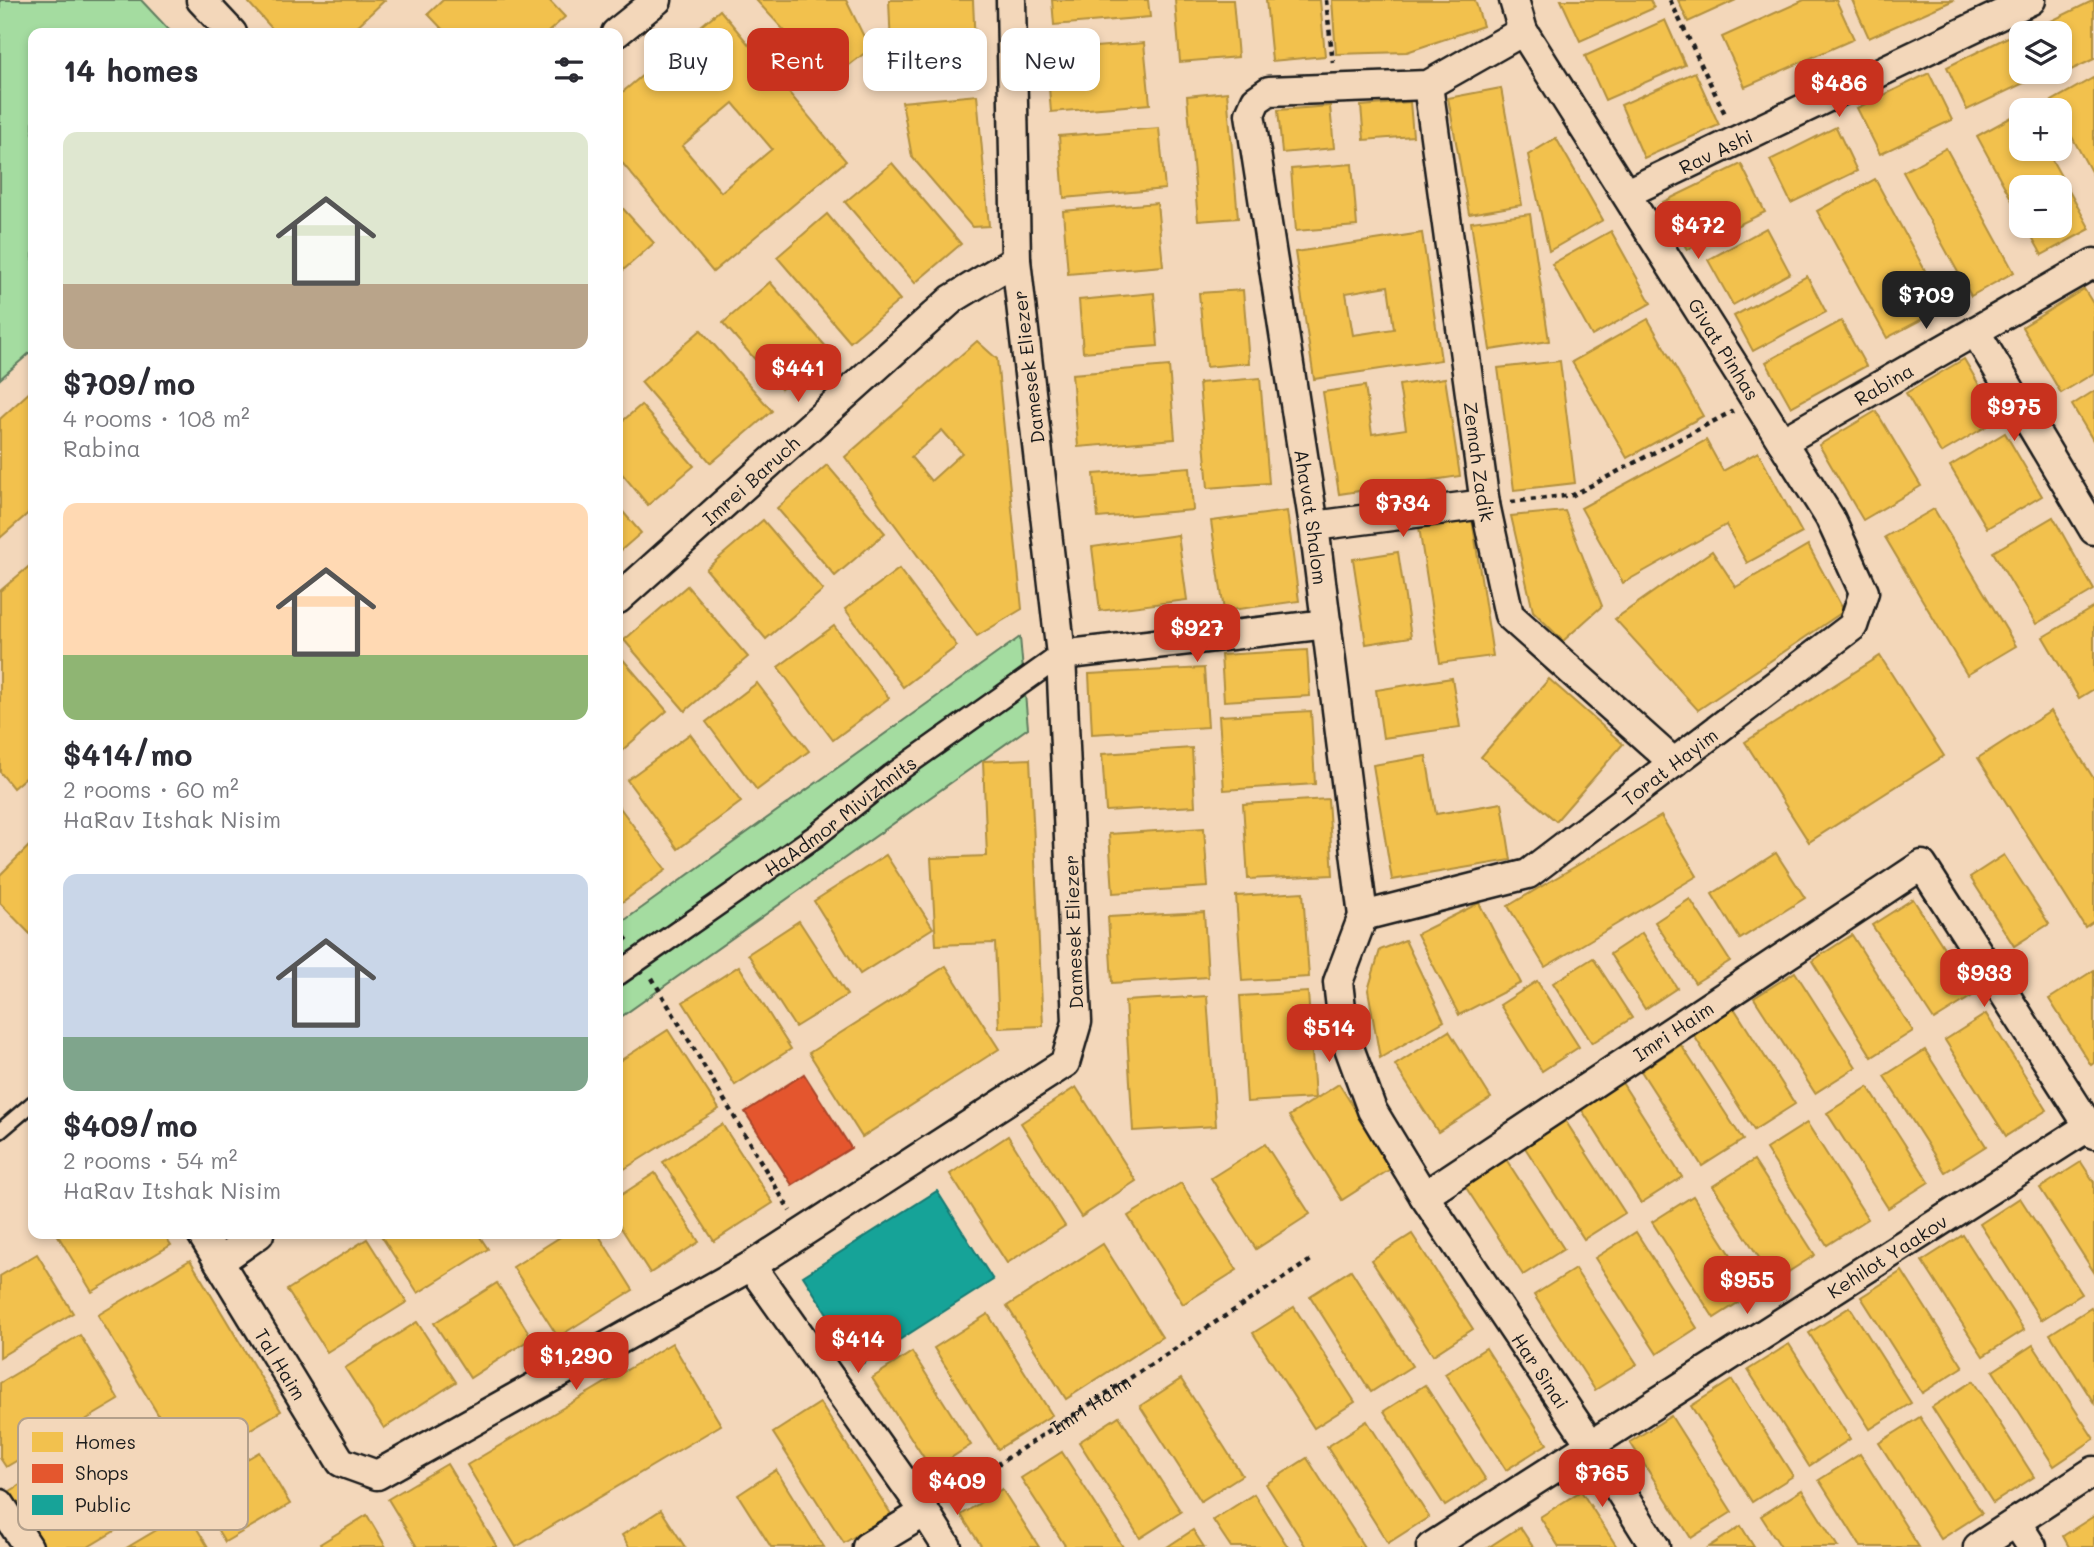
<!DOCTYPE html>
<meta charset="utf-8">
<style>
body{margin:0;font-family:Mali,sans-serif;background:#f2f2f3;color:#2b2b33;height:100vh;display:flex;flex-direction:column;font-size:26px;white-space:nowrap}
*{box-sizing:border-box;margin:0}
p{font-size:23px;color:#7c7c81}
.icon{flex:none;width:38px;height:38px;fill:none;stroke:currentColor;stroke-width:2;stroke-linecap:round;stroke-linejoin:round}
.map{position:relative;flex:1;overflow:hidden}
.details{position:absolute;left:28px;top:28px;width:595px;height:1211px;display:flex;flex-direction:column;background:#fff;border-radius:14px;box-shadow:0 4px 10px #0003}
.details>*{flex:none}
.top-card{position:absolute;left:644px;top:28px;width:665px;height:63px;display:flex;gap:14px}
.tools{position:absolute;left:2009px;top:21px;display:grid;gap:14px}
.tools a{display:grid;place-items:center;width:63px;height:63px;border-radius:14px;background:#fff;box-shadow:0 4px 10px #0003;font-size:35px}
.price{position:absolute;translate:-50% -60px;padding:0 16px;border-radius:14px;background:#c8321e;color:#fff;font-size:23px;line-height:46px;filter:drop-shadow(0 2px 4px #0008)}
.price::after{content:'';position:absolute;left:50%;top:42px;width:21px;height:16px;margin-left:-10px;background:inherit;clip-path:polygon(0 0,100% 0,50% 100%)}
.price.on{background:#222;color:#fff}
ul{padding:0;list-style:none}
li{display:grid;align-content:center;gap:14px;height:371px;padding:0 35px}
li span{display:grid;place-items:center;height:217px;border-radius:14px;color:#555}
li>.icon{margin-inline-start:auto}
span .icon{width:126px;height:126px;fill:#fffc;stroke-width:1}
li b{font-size:30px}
h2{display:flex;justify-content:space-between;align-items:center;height:84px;padding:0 35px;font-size:30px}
.chip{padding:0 24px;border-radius:14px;background:#fff;box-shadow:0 4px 10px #0003;font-size:24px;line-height:63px}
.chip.on{background:#c8321e;color:#fff}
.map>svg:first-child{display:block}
.green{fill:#a4dca0;stroke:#607c5e;stroke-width:2}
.homes{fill:#f2c14e;stroke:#b2903f;stroke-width:2;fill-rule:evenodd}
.shops{fill:#e4572e;stroke:#a84529;stroke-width:2}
.public{fill:#17a398;stroke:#187a73;stroke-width:2}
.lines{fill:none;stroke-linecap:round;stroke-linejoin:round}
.service-casing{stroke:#1c1c1c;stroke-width:19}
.pedestrian-casing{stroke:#1c1c1c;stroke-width:26}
.minor-casing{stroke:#1c1c1c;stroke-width:33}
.path{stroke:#1c1c1c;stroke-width:4.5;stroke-dasharray:5 5;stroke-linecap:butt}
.service{stroke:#f3d7ba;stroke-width:14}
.pedestrian{stroke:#f3d7ba;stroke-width:21}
.minor{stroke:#f3d7ba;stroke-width:28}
.labels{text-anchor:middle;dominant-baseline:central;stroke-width:7;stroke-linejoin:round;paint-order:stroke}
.street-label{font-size:19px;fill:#1c1c1c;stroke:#f3d7ba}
.key{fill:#f3d7ba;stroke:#b29f8b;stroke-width:2}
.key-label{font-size:19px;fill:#1c1c1c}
</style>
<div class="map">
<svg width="2094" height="1547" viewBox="0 0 2094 1547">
<rect width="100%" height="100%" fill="#f3d7ba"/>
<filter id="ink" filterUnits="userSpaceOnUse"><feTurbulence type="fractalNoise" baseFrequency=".0143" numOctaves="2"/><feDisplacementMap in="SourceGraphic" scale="14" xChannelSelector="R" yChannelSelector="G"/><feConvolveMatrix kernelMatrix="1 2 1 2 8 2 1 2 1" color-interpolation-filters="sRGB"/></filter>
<g filter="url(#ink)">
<g class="green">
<path d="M0 0H141L172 33H33V350L0 379Z"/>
<path d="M1020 637 1028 728 618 1019V925Z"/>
</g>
<g class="homes">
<path d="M252 0H385L350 33H276L249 3Z"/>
<path d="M443 0H549L565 17 547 33H446L428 14Z"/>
<path d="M756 0H846L870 49 830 80Z"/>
<path d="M889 0H973L976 69 892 72Z"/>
<path d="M1052 0H1148L1150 17 1054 25Z"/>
<path d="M1175 0H1233L1238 57 1180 62Z"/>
<path d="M1266 0H1320L1325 56 1272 61Z"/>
<path d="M1332 0H1475L1483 26 1407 52 1336 54Z"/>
<path d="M1561 0H1650L1654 8 1580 41Z"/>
<path d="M1678 0H1736L1688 22Z"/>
<path d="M1804 0H1836L1854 39 1745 87 1722 37Z"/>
<path d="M1852 0H1954L1869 38Z"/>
<path d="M2094 0V59L2067 72 2060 58V33H2047L2043 25Z"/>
<path d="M720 10 846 161 713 272 618 158V96ZM733 103 772 149 721 192 682 146Z"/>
<path d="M1665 20 1685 65 1605 100 1585 56Z"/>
<path d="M2022 30 2021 72H2042L2043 74 1967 110 1947 67Z"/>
<path d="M1144 43 1150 104 1051 112 1046 51Z"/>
<path d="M1695 72 1719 125 1644 158 1621 105Z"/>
<path d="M1929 73 1952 120 1880 154 1857 108Z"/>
<path d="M2093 78 2094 81V177L2060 115V110H2057L2052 101Z"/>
<path d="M1501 88 1522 205 1469 214 1448 98Z"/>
<path d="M1227 92 1238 218 1198 221 1187 96Z"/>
<path d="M977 95 989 226 972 227 912 157 902 102Z"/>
<path d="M1410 102 1413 136 1364 140 1361 106Z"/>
<path d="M1330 106 1334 148 1282 153 1278 110Z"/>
<path d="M2021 112V149H2046L2090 229 2042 255 2026 226H2060V187H2021V217L1977 136Z"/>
<path d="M1836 127 1857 171 1791 203 1770 160Z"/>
<path d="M1159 128 1165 189 1064 198 1059 136Z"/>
<path d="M1556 138 1603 220 1549 251 1528 155Z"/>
<path d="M1946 148 2014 272 1971 296 1903 172Z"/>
<path d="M892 163 961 244 915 283 845 202Z"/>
<path d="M1352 164 1357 226 1296 231 1291 169Z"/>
<path d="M1741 164 1765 212 1687 250 1663 202Z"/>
<path d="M1875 179 1945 307 1887 338 1817 211Z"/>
<path d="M618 203 654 243 620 273 618 270Z"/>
<path d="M1157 203 1163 266 1068 274 1063 211Z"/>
<path d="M827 214 900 300 850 342 777 257Z"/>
<path d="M1530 214 1549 341 1490 350 1471 222Z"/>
<path d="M1766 228 1790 273 1733 305 1708 260Z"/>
<path d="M1611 231 1651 303 1592 336 1552 264Z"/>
<path d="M1422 233 1441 360 1314 379 1295 252ZM1388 286 1394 329 1353 335 1346 293Z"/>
<path d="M1807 276 1826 312 1753 351 1734 316Z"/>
<path d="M770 282 828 349 781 389 723 323Z"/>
<path d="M2084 289 2094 305V373L2061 393 2022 327Z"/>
<path d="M1243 290 1249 363 1206 367 1199 293Z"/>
<path d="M1154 293 1158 346 1083 352 1079 300Z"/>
<path d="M1648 319 1703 416 1627 458 1572 362Z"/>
<path d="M1841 321 1866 366 1791 407 1766 362Z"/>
<path d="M701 330 772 411 711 463 641 382Z"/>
<path d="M977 341 997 359 1022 609 977 636 845 457ZM942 430 962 453 931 481 911 457Z"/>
<path d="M1964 359 1999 419 1941 453 1906 393Z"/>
<path d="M1560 361 1575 483 1514 490 1498 368Z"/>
<path d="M1169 366 1175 439 1078 447 1072 374Z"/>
<path d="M1260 378 1269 483 1208 488 1199 383Z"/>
<path d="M1445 378 1460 476 1339 494 1323 392 1365 386 1372 434 1406 429 1399 385Z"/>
<path d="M33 389V509L0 538V419Z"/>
<path d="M2094 391V442L2072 405Z"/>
<path d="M641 405 694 466 648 505 618 469V425Z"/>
<path d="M1876 411 1921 486 1863 520 1819 445Z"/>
<path d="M2005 433 2042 496 1987 528 1950 466Z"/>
<path d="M1706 440 1723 471 1758 452 1802 533 1747 563 1726 525 1623 583 1581 508Z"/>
<path d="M827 465 885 533 835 576 777 508Z"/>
<path d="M1190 467 1193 510 1098 518 1094 474Z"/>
<path d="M618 506 641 533 618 553Z"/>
<path d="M1934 509 2016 646 1967 675 1885 537Z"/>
<path d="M1287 511 1299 601 1224 611 1211 521Z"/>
<path d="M1565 511 1602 606 1563 641 1533 611 1511 516Z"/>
<path d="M2053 517 2094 590 2036 624 1993 552Z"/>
<path d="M1472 519 1493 656 1440 663 1419 527Z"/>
<path d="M763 520 823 590 766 639 706 569Z"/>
<path d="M1178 535 1187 600 1100 611 1092 547Z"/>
<path d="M1808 545 1844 611 1698 710 1615 619 1712 551 1736 587Z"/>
<path d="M1398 552 1411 637 1366 644 1353 559Z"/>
<path d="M33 563V771L13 788 0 772V591Z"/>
<path d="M899 569 957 646 903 687 845 609Z"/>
<path d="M687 586 748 657 685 711 624 640Z"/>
<path d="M2094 607V689L2079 698 2043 637Z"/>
<path d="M834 626 889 698 833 740 778 667Z"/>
<path d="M1307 650 1310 696 1224 701 1221 655Z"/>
<path d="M620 656 667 711 618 754V658Z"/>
<path d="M1880 656 1944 756 1809 842 1745 742Z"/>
<path d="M1204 668 1208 727 1092 734 1089 674Z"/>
<path d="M1452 678 1460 727 1383 738 1376 690Z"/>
<path d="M1549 679 1623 744 1556 821 1481 757Z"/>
<path d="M757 683 809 751 757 790 706 722Z"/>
<path d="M1311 711 1315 784 1224 790 1219 716Z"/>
<path d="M2051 711 2094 779V921L2085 927 1978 758Z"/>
<path d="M690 734 741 802 678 849 627 780Z"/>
<path d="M1192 748 1195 806 1106 811 1102 754Z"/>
<path d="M1426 756 1436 814 1502 803 1511 860 1392 880 1373 765Z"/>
<path d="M1030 759 1043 1026 999 1028 995 943 936 945 931 858 987 856 983 761Z"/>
<path d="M1328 799 1333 875 1248 879 1243 804Z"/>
<path d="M618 805 666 870 618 905Z"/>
<path d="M1661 816 1697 876 1545 967 1508 906Z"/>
<path d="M1204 828 1208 887 1113 893 1109 834Z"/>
<path d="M33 842V937L0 903V875Z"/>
<path d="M1776 853 1805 898 1740 939 1712 894Z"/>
<path d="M886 855 933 928 860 974 814 901Z"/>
<path d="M2004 855 2049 924 2014 946 1970 877Z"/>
<path d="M1303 892 1309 977 1242 981 1236 896Z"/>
<path d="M1690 899 1730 961 1695 983 1655 922Z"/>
<path d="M1913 899 1974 995 1934 1020 1872 925Z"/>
<path d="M1479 903 1521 983 1459 1015 1417 934Z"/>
<path d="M1204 912 1208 977 1112 983 1108 917Z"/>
<path d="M799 921 847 995 795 1027 748 954Z"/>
<path d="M1642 933 1677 988 1645 1009 1610 954Z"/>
<path d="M1852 935 1913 1031 1872 1057 1812 961Z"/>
<path d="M1405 940 1444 1021 1380 1058 1368 990 1380 950Z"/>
<path d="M1593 958 1632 1018 1592 1043 1553 983Z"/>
<path d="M739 966 791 1049 735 1085 683 1002Z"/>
<path d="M946 966 999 1049 862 1137 809 1053Z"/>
<path d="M2094 970V1063L2091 1065 2049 999Z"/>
<path d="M1795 972 1856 1067 1815 1093 1754 998Z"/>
<path d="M1537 981 1579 1047 1542 1071 1500 1005Z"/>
<path d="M1308 992 1315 1098 1247 1102 1240 996Z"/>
<path d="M1207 996 1216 1126 1133 1131 1125 1001Z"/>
<path d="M1734 1008 1795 1104 1754 1130 1693 1034Z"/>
<path d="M1986 1014 2047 1110 2006 1136 1945 1040Z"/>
<path d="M668 1030 719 1109 618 1173V1062Z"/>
<path d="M1449 1031 1491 1098 1438 1132 1395 1065Z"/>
<path d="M1681 1045 1743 1140 1702 1166 1641 1071Z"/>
<path d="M1925 1050 1986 1146 1945 1172 1884 1076Z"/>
<path d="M1621 1081 1682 1177 1641 1203 1580 1107Z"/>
<path d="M1339 1084 1392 1168 1342 1200 1289 1116Z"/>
<path d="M1076 1087 1136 1181 1081 1217 1021 1123Z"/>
<path d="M1868 1087 1929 1182 1888 1208 1827 1113Z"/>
<path d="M1563 1117 1625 1213 1584 1239 1522 1143Z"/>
<path d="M1807 1123 1868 1219 1827 1245 1766 1149Z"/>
<path d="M722 1124 773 1203 714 1241 663 1162Z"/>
<path d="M1008 1136 1065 1226 1007 1263 950 1174Z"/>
<path d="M1265 1144 1310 1214 1256 1249 1211 1178Z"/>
<path d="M1502 1153 1564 1249 1523 1275 1461 1180Z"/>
<path d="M1754 1160 1815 1255 1774 1281 1713 1186Z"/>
<path d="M2081 1162 2094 1182V1272L2040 1188Z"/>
<path d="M655 1173 699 1242 650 1273 618 1223V1197Z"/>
<path d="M1181 1183 1237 1270 1183 1304 1128 1216Z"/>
<path d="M1693 1196 1755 1292 1714 1318 1652 1222Z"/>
<path d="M2020 1198 2082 1294 2041 1320 1980 1224Z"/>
<path d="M1636 1232 1697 1328 1657 1354 1595 1258Z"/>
<path d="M57 1234H164L171 1245 92 1292Z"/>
<path d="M380 1234H478L488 1249 418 1293Z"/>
<path d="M565 1234H598L633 1290 558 1337 513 1267Z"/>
<path d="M1412 1234 1473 1329 1433 1355 1371 1260Z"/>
<path d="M1963 1235 2024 1330 1983 1356 1922 1261Z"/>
<path d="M367 1239 407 1302 327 1352 287 1290Z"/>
<path d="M1103 1244 1162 1337 1066 1399 1007 1306Z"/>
<path d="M37 1254 73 1313 0 1357V1276Z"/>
<path d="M190 1260 281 1411 189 1466 98 1315Z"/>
<path d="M1575 1269 1637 1364 1595 1390 1534 1295Z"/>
<path d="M1351 1270 1412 1366 1371 1392 1310 1296Z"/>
<path d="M1902 1271 1963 1367 1922 1393 1861 1297Z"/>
<path d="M497 1283 532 1338 470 1378 434 1323Z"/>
<path d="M1294 1307 1355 1402 1314 1428 1253 1333Z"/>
<path d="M1850 1307 1911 1403 1870 1429 1809 1333Z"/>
<path d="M2091 1308 2094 1313V1403L2050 1334Z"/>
<path d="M988 1314 1052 1415 998 1449 934 1348Z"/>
<path d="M417 1322 456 1382 384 1428 345 1368Z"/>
<path d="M80 1335 119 1400 6 1467 0 1458V1383Z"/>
<path d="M672 1343 721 1425 516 1547 467 1465Z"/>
<path d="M1789 1344 1850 1439 1809 1466 1748 1370Z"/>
<path d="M2033 1345 2094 1439 2054 1466 1993 1371Z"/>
<path d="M1486 1348 1547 1444 1506 1470 1445 1374Z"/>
<path d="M912 1352 971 1445 932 1470 872 1378Z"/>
<path d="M1181 1379 1242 1475 1201 1501 1140 1406Z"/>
<path d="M1732 1380 1793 1476 1752 1502 1691 1406Z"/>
<path d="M1973 1381 2034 1477 1993 1503 1932 1407Z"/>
<path d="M1425 1385 1486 1480 1445 1506 1384 1411Z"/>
<path d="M820 1403 891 1514 844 1543 773 1433Z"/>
<path d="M1119 1416 1181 1512 1140 1538 1079 1442Z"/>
<path d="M1671 1416 1732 1512 1691 1538 1630 1442Z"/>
<path d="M1920 1417 1982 1513 1941 1539 1879 1443Z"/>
<path d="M1367 1421 1429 1517 1388 1543 1327 1447Z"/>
<path d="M125 1422 171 1497 88 1547H43L10 1491Z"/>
<path d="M259 1452 290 1504 225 1542 194 1491Z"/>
<path d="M1062 1452 1123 1547H1066L1021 1478Z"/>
<path d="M1860 1454 1919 1547H1861L1819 1480Z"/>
<path d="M1307 1458 1364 1547H1306L1266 1484Z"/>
<path d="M447 1464 497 1547H417L388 1499Z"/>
<path d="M776 1470 824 1547H771L738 1495Z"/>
<path d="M1002 1489 1039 1547H982L961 1515Z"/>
<path d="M1802 1490 1838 1547H1781L1761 1516Z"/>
<path d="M1581 1491 1617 1547H1559L1540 1517Z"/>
<path d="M1254 1494 1288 1547H1231L1213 1520Z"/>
<path d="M661 1510 685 1547H629L622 1535Z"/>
<path d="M187 1512 208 1547H128Z"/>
<path d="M367 1515 386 1547H322L320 1544Z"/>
<path d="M2094 1516V1547H2069L2063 1536Z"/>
<path d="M1741 1526 1754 1547H1709Z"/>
<path d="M1520 1527 1533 1547H1489Z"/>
<path d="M1193 1530 1204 1547H1167Z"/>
</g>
<path class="shops" d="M804 1074 851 1148 792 1185 745 1112Z"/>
<path class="public" d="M937 1191 993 1280 860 1365 803 1276Z"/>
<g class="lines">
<g class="service-casing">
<path id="service" d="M0 1131 33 1103"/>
</g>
<g class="pedestrian-casing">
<g id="pedestrian">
<path id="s2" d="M618 974 817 835 892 775 1061 655"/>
</g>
</g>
<g class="minor-casing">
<g id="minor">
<path d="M201 0 232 33"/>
<path id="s3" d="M1523 31 1428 85 1269 91 1256 100 1250 114 1314 526 1363 916 1338 982 1344 1034 1372 1110 1424 1196 1591 1445 1655 1547"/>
<path d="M616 33 657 0"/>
<path id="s4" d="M1428 85 1485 504 1509 615 1674 763"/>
<path id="s5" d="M1627 193 2031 0"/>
<path d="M1975 331 2094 530"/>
<path id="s6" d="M1782 442 2094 263"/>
<path d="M1314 526 1485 504"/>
<path id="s7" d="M618 599 952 299 1016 260"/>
<path d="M1061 655 1327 624"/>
<path id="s8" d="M1363 916 1528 874 1853 626 1864 592 1830 518 1523 31 1514 0"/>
<path id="s9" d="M1424 1196 1922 865 2094 1134"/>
<path id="s10" d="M202 1234 341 1462 377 1475 751 1266 1065 1063 1077 1022 1061 655 1016 260 1011 0"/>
<path d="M219 1262 259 1234"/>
<path d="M751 1266 925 1512 947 1547"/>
<path d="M0 1504 28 1547"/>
<path d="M2016 1522 2032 1547"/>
<path d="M867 1547 925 1512"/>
<path id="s11" d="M1431 1547 2094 1123"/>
<path d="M1978 1547 2094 1471"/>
</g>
</g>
<g class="path">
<path d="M1326 0 1333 63"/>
<path d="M1670 0 1726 116"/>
<path d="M1511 502 1573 495 1733 411"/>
<path d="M618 929 628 941"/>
<path d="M652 978 790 1211"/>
<path id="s1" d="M946 1498 1311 1260"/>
</g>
<use href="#service" class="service"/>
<use href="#pedestrian" class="pedestrian"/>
<use href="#minor" class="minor"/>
</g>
</g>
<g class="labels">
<g class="street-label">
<text stroke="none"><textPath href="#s5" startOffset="98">Rav Ashi</textPath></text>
<text transform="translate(1724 349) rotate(58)">Givat Pinhas</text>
<text transform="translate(1028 367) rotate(-97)">Damesek Eliezer</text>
<text stroke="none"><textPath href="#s6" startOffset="117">Rabina</textPath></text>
<text stroke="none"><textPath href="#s4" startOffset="380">Zemah Zadik</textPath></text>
<text stroke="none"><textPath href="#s7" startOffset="178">Imrei Baruch</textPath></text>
<text stroke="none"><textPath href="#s3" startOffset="707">Ahavat Shalom</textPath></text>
<text stroke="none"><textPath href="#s8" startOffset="348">Torat Hayim</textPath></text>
<text stroke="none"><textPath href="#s2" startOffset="273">HaAdmor Mivizhnits</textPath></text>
<text transform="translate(1073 932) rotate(-92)">Damesek Eliezer</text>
<text stroke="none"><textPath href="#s9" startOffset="299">Imri Haim</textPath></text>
<text stroke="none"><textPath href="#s11" startOffset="541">Kehilot Yaakov</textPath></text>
<text stroke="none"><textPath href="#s10" startOffset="152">Tal Haim</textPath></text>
<text stroke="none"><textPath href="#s3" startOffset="1624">Har Sinai</textPath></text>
<text stroke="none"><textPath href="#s1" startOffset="172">Imri Haim</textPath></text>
</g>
</g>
<rect x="18" y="1418" width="230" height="112" rx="10" class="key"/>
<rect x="32" y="1432" width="31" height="20" fill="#f2c14e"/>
<rect x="32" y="1464" width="31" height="19" fill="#e4572e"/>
<rect x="32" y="1495" width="31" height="20" fill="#17a398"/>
<g class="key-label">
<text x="75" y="1449">Homes</text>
<text x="75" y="1480">Shops</text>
<text x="75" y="1512">Public</text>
</g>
</svg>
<div class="tools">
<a><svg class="icon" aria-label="layers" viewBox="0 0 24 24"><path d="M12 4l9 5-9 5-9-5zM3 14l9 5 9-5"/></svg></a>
<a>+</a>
<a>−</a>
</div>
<b class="price" style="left:1839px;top:119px">$486</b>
<b class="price" style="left:1698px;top:261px">$472</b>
<b class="price on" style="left:1926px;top:331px">$709</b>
<b class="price" style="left:798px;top:404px">$441</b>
<b class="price" style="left:2014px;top:443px">$975</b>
<b class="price" style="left:1403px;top:539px">$734</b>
<b class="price" style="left:1197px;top:664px">$927</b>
<b class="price" style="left:1984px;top:1009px">$933</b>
<b class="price" style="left:1329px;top:1064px">$514</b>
<b class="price" style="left:1747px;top:1316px">$955</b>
<b class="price" style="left:858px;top:1375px">$414</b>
<b class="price" style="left:576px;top:1392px">$1,290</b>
<b class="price" style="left:1602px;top:1509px">$765</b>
<b class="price" style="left:957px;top:1517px">$409</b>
<div class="top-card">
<a class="chip">Buy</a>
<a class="chip on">Rent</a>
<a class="chip">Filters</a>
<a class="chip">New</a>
</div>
<section class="details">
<h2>14 homes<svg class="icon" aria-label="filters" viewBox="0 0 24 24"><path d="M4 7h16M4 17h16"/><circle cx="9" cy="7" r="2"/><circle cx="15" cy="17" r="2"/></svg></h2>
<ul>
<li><span style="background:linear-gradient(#dfe7d0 70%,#b9a48a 0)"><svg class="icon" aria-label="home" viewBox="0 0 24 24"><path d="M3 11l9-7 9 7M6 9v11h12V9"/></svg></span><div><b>$709/mo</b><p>4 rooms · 108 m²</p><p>Rabina</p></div></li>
<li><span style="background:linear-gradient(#ffd9b3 70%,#8fb573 0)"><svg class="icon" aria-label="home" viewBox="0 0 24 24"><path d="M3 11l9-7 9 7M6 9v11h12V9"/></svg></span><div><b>$414/mo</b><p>2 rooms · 60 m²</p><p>HaRav Itshak Nisim</p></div></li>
<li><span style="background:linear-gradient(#c9d6e8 75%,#7fa58c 0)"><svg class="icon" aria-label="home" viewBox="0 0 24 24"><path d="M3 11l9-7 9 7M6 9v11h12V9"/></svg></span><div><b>$409/mo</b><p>2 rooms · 54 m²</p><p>HaRav Itshak Nisim</p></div></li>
</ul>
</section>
</div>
